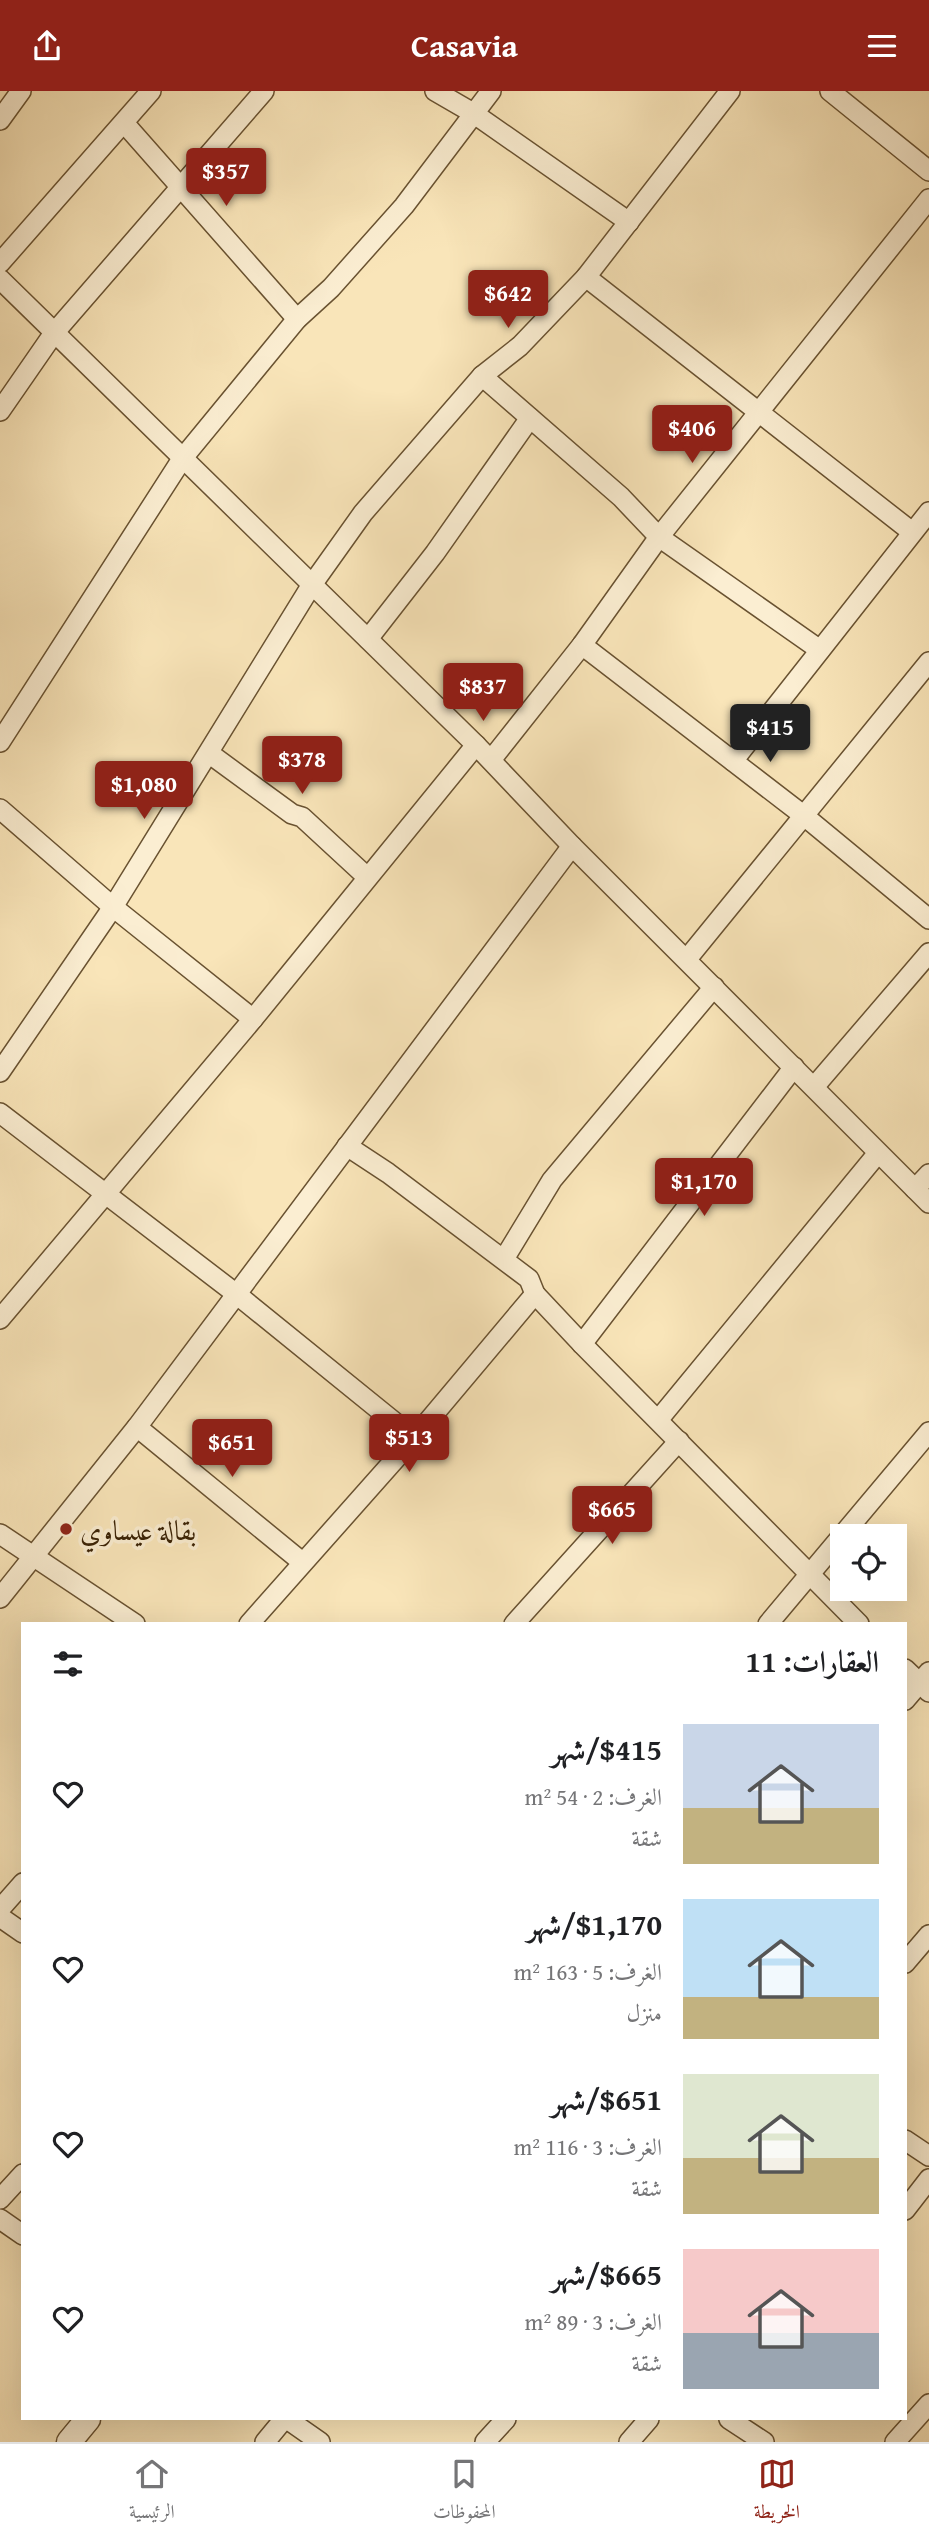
<!DOCTYPE html>
<html lang="ar">
<meta charset="utf-8">
<style>
body{margin:0;font-family:"Gentium Book Plus",Amiri,serif;background:#f6f6f6;color:#202124;direction:rtl;height:100vh;display:flex;flex-direction:column;font-size:26px;white-space:nowrap}
*{box-sizing:border-box;margin:0}
p{font-size:23px;color:#757577}
.icon{flex:none;width:38px;height:38px;fill:none;stroke:currentColor;stroke-width:2;stroke-linecap:round;stroke-linejoin:round}
.map{position:relative;flex:1;overflow:hidden;direction:ltr}
.sheet{position:absolute;left:21px;top:1531px;width:886px;height:798px;display:flex;flex-direction:column;background:#fff;border-radius:0px;box-shadow:0 7px 28px #0002;direction:rtl}
.sheet>*{flex:none}
.fabs{position:absolute;left:830px;top:1433px;display:grid;gap:14px}
.fabs a{display:grid;place-items:center;width:77px;height:77px;border-radius:0px;background:#fff;box-shadow:0 7px 28px #0002;font-size:35px}
.price{position:absolute;translate:-50% -60px;padding:0 16px;border-radius:7px;background:#8f2418;color:#fff;font-size:23px;line-height:46px;filter:drop-shadow(0 2px 4px #0008)}
.price::after{content:'';position:absolute;left:50%;top:42px;width:21px;height:16px;margin-left:-10px;background:inherit;clip-path:polygon(0 0,100% 0,50% 100%)}
.price.current{background:#222;color:#fff}
ul{padding:0;list-style:none}
li{display:flex;align-items:center;gap:21px;height:175px;padding:0 28px}
li span{display:grid;place-items:center;flex:none;width:196px;height:140px;border-radius:0px;color:#555}
li>.icon{margin-inline-start:auto}
span .icon{width:84px;height:84px;fill:#fffc;stroke-width:1}
li b{font-size:30px}
h2{display:flex;justify-content:space-between;align-items:center;height:84px;padding:0 28px;font-size:30px}
header{display:flex;justify-content:space-between;align-items:center;height:91px;padding:0 28px;background:#8f2418;color:#fff;font-size:32px;font-weight:800}
.tabs{display:flex;justify-content:space-around;align-items:center;height:98px;border-top:2px solid #e0e0e0;background:#fff;font-size:19px;color:#757577}
.tabs a{display:grid;justify-items:center;gap:4px}
.tabs .current{color:#8f2418}
.map>svg:first-child{display:block}
.lines{fill:none;stroke-linecap:round;stroke-linejoin:round}
.minor-casing{stroke:#695231;stroke-width:22}
.tertiary-casing{stroke:#695231;stroke-width:27}
.minor{stroke:#fbeed2;stroke-width:19}
.tertiary{stroke:#fbeed2;stroke-width:24}
.poi-dot{fill:#8f2418;stroke:#fbeed2;stroke-width:2.5}
.labels{text-anchor:middle;dominant-baseline:central;stroke-width:7;stroke-linejoin:round;paint-order:stroke}
.poi-label{font-size:28px;fill:#392104;stroke:#fbeed2;text-anchor:start}
</style>
<header><svg class="icon" aria-label="menu" viewBox="0 0 24 24"><path d="M4 6h16M4 12h16M4 18h16"/></svg>Casavia<svg class="icon" aria-label="share" viewBox="0 0 24 24"><path d="M12 15V3M7 8l5-5 5 5M5 13v7h14v-7"/></svg></header>
<div class="map">
<svg width="929" height="2351" viewBox="0 0 929 2351">
<rect width="100%" height="100%" fill="#f9e5b9"/>
<filter id="stains"><feTurbulence type="fractalNoise" baseFrequency=".00286" numOctaves="4"/><feColorMatrix values="0 0 0 0 .2 0 0 0 0 .09 0 0 0 0 .02 0 0 0 .5 -.17"/></filter>
<radialGradient id="worn" r=".72"><stop offset=".6" stop-color="#630" stop-opacity="0"/><stop offset="1" stop-color="#630" stop-opacity=".3"/></radialGradient>
<g class="lines">
<g class="minor-casing">
<g id="minor">
<path d="M435 0 473 22 629 131"/>
<path d="M830 0 929 80"/>
<path d="M0 29 21 0"/>
<path d="M125 33 297 228"/>
<path d="M0 172 151 0"/>
<path d="M586 186 912 441"/>
<path d="M0 188 476 654 572 755 929 1112"/>
<path d="M482 285 621 406 659 446 820 559"/>
<path d="M0 320 54 242 264 0"/>
<path d="M368 548 435 462 530 327"/>
<path d="M582 554 803 724 929 828"/>
<path d="M0 651 182 368 297 228 331 197 404 115 491 0"/>
<path d="M210 663 292 723 302 726 367 786"/>
<path d="M491 669 582 554 659 446 929 108"/>
<path d="M733 670 929 421"/>
<path d="M0 718 113 816 253 928"/>
<path d="M687 868 929 571"/>
<path d="M0 981 113 816 311 495 363 422 482 285 520 255 586 186 730 0"/>
<path d="M814 996 929 862"/>
<path d="M0 1022 235 1202 414 1347"/>
<path d="M347 1055 388 1082 529 1188 535 1203 582 1253 859 1533"/>
<path d="M915 1098 929 1083"/>
<path d="M504 1168 552 1089 714 896"/>
<path d="M0 1228 253 928 476 654"/>
<path d="M582 1253 794 976"/>
<path d="M659 1328 878 1062"/>
<path d="M137 1336 302 1471"/>
<path d="M0 1443 135 1533"/>
<path d="M0 1507 137 1336 572 755"/>
<path d="M249 1533 414 1347 535 1203"/>
<path d="M514 1533 679 1350"/>
<path d="M768 1533 929 1341"/>
<path d="M905 1578 929 1601"/>
<path d="M905 1609 929 1581"/>
<path d="M0 1818 23 1792"/>
<path d="M0 1826 23 1842"/>
<path d="M905 1872 929 1844"/>
<path d="M905 2049 929 2065"/>
<path d="M0 2108 23 2083"/>
<path d="M905 2119 929 2088"/>
<path d="M0 2128 23 2144"/>
<path d="M287 2328 320 2351"/>
<path d="M729 2328 764 2351"/>
<path d="M265 2351 284 2328"/>
<path d="M485 2351 506 2328"/>
<path d="M629 2351 649 2328"/>
<path d="M895 2351 929 2313"/>
</g>
</g>
<g class="tertiary-casing">
<path id="tertiary" d="M69 2351 88 2328"/>
</g>
<use href="#minor" class="minor"/>
<use href="#tertiary" class="tertiary"/>
</g>
<circle class="poi-dot" cx="66" cy="1438" r="7"/>
<g class="labels">
<g class="poi-label">
<text x="80" y="1438">بقالة عيساوي</text>
</g>
</g>
<rect width="100%" height="100%" filter="url(#stains)"/>
<rect width="100%" height="100%" fill="url(#worn)"/>
</svg>
<div class="fabs">
<a><svg class="icon" aria-label="locate" viewBox="0 0 24 24"><circle cx="12" cy="12" r="6"/><path d="M12 2v4M12 18v4M2 12h4M18 12h4"/></svg></a>
</div>
<b class="price" style="left:226px;top:117px">$357</b>
<b class="price" style="left:508px;top:239px">$642</b>
<b class="price" style="left:692px;top:374px">$406</b>
<b class="price" style="left:483px;top:632px">$837</b>
<b class="price current" style="left:770px;top:673px">$415</b>
<b class="price" style="left:302px;top:705px">$378</b>
<b class="price" style="left:144px;top:730px">$1,080</b>
<b class="price" style="left:704px;top:1127px">$1,170</b>
<b class="price" style="left:409px;top:1383px">$513</b>
<b class="price" style="left:232px;top:1388px">$651</b>
<b class="price" style="left:612px;top:1455px">$665</b>
<section class="sheet">
<h2>العقارات: 11<svg class="icon" aria-label="filters" viewBox="0 0 24 24"><path d="M4 7h16M4 17h16"/><circle cx="9" cy="7" r="2"/><circle cx="15" cy="17" r="2"/></svg></h2>
<ul>
<li><span style="background:linear-gradient(#c9d6e8 60%,#c2b280 0)"><svg class="icon" aria-label="home" viewBox="0 0 24 24"><path d="M3 11l9-7 9 7M6 9v11h12V9"/></svg></span><div><b>$415/شهر</b><p>الغرف: 2 · 54 m²</p><p>شقة</p></div><svg class="icon" aria-label="heart" viewBox="0 0 24 24"><path d="M12 20l-8-8c-3-5 5-10 8-4 3-6 11-1 8 4z"/></svg></li>
<li><span style="background:linear-gradient(#bfe0f5 70%,#c2b280 0)"><svg class="icon" aria-label="home" viewBox="0 0 24 24"><path d="M3 11l9-7 9 7M6 9v11h12V9"/></svg></span><div><b>$1,170/شهر</b><p>الغرف: 5 · 163 m²</p><p>منزل</p></div><svg class="icon" aria-label="heart" viewBox="0 0 24 24"><path d="M12 20l-8-8c-3-5 5-10 8-4 3-6 11-1 8 4z"/></svg></li>
<li><span style="background:linear-gradient(#dfe7d0 60%,#c2b280 0)"><svg class="icon" aria-label="home" viewBox="0 0 24 24"><path d="M3 11l9-7 9 7M6 9v11h12V9"/></svg></span><div><b>$651/شهر</b><p>الغرف: 3 · 116 m²</p><p>شقة</p></div><svg class="icon" aria-label="heart" viewBox="0 0 24 24"><path d="M12 20l-8-8c-3-5 5-10 8-4 3-6 11-1 8 4z"/></svg></li>
<li><span style="background:linear-gradient(#f6c9c9 60%,#9aa5b1 0)"><svg class="icon" aria-label="home" viewBox="0 0 24 24"><path d="M3 11l9-7 9 7M6 9v11h12V9"/></svg></span><div><b>$665/شهر</b><p>الغرف: 3 · 89 m²</p><p>شقة</p></div><svg class="icon" aria-label="heart" viewBox="0 0 24 24"><path d="M12 20l-8-8c-3-5 5-10 8-4 3-6 11-1 8 4z"/></svg></li>
</ul>
</section>
</div>
<nav class="tabs">
<a class="current"><svg class="icon" aria-label="map" viewBox="0 0 24 24"><path d="M3 6l6-2 6 2 6-2v14l-6 2-6-2-6 2zM9 4v14M15 6v14"/></svg>الخريطة</a>
<a><svg class="icon" aria-label="saved" viewBox="0 0 24 24"><path d="M7 4h10v16l-5-4-5 4z"/></svg>المحفوظات</a>
<a><svg class="icon" aria-label="home" viewBox="0 0 24 24"><path d="M3 11l9-7 9 7M6 9v11h12V9"/></svg>الرئيسية</a>
</nav>
